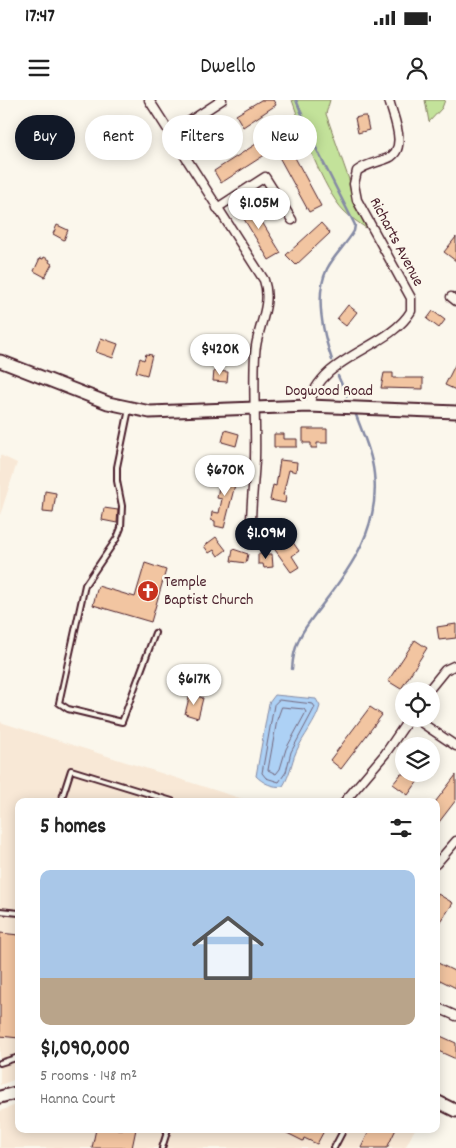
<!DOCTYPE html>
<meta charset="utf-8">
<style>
body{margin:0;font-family:Dekko,sans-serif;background:#f6f6f6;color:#222;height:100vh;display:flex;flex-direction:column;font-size:19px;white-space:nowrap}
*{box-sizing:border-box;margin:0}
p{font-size:16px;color:#767676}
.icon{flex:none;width:28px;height:28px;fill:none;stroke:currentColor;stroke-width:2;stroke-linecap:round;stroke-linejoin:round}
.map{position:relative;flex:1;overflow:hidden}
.drawer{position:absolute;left:15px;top:698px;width:425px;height:335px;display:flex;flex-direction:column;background:#fff;border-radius:10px;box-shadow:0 2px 12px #0003}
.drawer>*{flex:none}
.guide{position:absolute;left:15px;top:15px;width:426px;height:45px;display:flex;gap:10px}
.controls{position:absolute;left:395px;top:582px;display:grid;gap:10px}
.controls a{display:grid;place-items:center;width:45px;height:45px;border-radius:50%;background:#fff;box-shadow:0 2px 12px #0003;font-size:25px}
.price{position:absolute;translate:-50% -42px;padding:0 11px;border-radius:18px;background:#fff;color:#222;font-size:16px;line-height:32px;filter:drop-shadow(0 1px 2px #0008)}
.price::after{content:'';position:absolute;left:50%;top:30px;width:15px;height:11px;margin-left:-8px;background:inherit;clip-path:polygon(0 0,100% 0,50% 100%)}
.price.current{background:#111827;color:#fff}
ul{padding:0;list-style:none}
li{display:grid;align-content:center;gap:10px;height:265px;padding:0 25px}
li+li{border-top:1px solid #e0e0e0}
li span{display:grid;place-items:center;height:155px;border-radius:10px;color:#555}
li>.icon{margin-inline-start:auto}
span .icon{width:90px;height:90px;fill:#fffc;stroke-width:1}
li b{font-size:21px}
h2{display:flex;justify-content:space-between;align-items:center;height:60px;padding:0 25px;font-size:21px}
.tag{padding:0 18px;border-radius:22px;background:#fff;box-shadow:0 2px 12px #0003;font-size:18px;line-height:45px}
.tag.current{background:#111827;color:#fff}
.status{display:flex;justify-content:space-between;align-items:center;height:35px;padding:0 25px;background:#fff;direction:ltr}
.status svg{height:14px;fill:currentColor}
header{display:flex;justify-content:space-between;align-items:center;height:65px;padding:0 25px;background:#fff;font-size:22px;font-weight:600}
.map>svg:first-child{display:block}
.built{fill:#f8e8d6}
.green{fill:#c3e29a;stroke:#868062}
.water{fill:#add1f5;stroke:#858aa4}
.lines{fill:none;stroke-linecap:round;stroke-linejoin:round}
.shore{stroke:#72667c;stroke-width:1}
.stream{stroke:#858aa4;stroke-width:2.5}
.building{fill:#f2c5a1;stroke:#4a1f2b}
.lane-casing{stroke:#4a1f2b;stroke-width:8}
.street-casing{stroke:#4a1f2b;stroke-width:11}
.secondary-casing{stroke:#4a1f2b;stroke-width:15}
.lane{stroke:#fbf7ec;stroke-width:4}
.street{stroke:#fbf7ec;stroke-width:8}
.secondary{stroke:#fbf7ec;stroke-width:11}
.labels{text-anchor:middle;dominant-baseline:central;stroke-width:5;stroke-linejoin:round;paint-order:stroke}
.street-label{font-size:16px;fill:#4a1f2b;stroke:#fbf7ec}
.poi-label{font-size:16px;fill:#4a1f2b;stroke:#fbf7ec;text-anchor:start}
</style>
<div class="status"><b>17:47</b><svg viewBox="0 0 49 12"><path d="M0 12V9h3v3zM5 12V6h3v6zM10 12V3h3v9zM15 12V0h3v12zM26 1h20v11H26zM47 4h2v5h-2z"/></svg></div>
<header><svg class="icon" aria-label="menu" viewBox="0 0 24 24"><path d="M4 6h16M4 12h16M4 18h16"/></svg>Dwello<svg class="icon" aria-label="person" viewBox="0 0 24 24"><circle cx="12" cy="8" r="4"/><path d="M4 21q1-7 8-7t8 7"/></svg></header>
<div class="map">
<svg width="456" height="1048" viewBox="0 0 456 1048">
<rect width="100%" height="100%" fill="#fbf7ec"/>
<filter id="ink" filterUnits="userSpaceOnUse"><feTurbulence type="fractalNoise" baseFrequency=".02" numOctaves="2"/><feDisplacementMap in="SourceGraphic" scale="10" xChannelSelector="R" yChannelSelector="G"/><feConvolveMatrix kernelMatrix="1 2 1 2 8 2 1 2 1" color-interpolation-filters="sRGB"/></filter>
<g filter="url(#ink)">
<g class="built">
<path d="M0 355 17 363 0 415Z"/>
<path d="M0 622 249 701H19V978L0 985Z"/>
<path d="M19 1004V1029H415L405 1048H0V1011Z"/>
</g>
<g class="green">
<path d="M292 0H330L326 14 366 128C359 123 351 118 344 111 322 88 303 31 292 0Z"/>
<path d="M425 0H445L442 8 429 22Z"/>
</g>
<path class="water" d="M275 595 316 599 320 606C316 622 303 636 296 652 291 664 290 675 283 686 273 688 263 683 256 676L269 603Z"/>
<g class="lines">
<g class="shore">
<path d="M279 600 313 604 315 607 291 652 286 672 279 682 266 678 262 673 274 605Z"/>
<path d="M282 607 304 609 306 612 286 649 280 669 276 674 268 670 277 620Z"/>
</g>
<g class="stream">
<path d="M296 0 317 50 355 125 354 131C346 145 334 155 327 169 314 196 323 233 332 260"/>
<path d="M338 276 347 296"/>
<path d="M292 569C294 539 305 528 322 505 353 465 380 426 374 374 372 354 363 334 356 315"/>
</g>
</g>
<g class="building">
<path d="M261 0H273L276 5 243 27 236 15Z"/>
<path d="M363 16H366L369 30 358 33 355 18Z"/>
<path d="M223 24 230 34 203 52 196 40Z"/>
<path d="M267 37 274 49 221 83 214 71Z"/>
<path d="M291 50 321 106 309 112 279 57Z"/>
<path d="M248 99 281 153 269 160 236 106Z"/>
<path d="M321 123 330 133 296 165 286 155Z"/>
<path d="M57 125 68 130 64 140 53 134Z"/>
<path d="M456 137V161L444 152Z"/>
<path d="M44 157 50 160 49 162 52 164 45 177 34 171 40 158 43 159Z"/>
<path d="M348 205 357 212 346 226 337 219Z"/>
<path d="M433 211 445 220 439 228 427 219Z"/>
<path d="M101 238 118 244 113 258 96 252Z"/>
<path d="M146 254 152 255 147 275 136 272 140 258 144 260Z"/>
<path d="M456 263V290L445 285Z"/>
<path d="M214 271 228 272 227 282 213 281Z"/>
<path d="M384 273H393V278H423V289L381 288Z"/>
<path d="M303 329H327V343H317V348H311V343H303Z"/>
<path d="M225 330 239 334 236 346 222 342Z"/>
<path d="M274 334H284V339H297V347H274Z"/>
<path d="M280 360 297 362 296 372 289 370 283 395 286 396 285 403 270 400 273 385 276 386Z"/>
<path d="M222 370 238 373 224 428 215 426V421L211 420 212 412 219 413 222 399 217 398Z"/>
<path d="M45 391 56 393 53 413 43 412Z"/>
<path d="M104 408 118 410 117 423 102 420Z"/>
<path d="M216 437 226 450 218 456 214 450 209 453 204 446Z"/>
<path d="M281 441 284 446 292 441 299 451 292 456 299 467 291 472 273 447Z"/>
<path d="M233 449 248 454 246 463 231 461Z"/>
<path d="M258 454H272L273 467 264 468 263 464H258Z"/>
<path d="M145 463 166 470 151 522 93 505 98 486 135 497Z"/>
<path d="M456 524V538L439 540 437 527Z"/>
<path d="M415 540 427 548 401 589 388 581Z"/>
<path d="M190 594 203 598 198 618 185 614Z"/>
<path d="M370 607 382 615 341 669 330 660Z"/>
<path d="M401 674H423L408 695 393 684Z"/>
<path d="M456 675V700L436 726V701Z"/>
<path d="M438 794 453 803 436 829V798Z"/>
<path d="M0 833 19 835V938L0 936Z"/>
<path d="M436 862 456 872V888L436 878Z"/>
<path d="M436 934 456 943V959L436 950Z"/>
<path d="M96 1029H136L132 1048H92Z"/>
<path d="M279 1029H325L317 1044 304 1038 303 1041Z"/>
<path d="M370 1029H396L387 1048H361Z"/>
</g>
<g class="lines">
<g class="lane-casing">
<g id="lane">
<path d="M129 309 117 367V381L122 406 121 428 117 438 85 485 59 603 68 609 122 622 155 533"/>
<path d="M61 701 71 670 172 701"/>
<path d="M0 811 19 813"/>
<path d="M0 963 19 957"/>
<path d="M162 1048 168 1029"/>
<path d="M334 1048 344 1029"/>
</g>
</g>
<g class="street-casing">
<g id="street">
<path d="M149 0 264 180C273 207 256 228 255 255 253 290 256 325 255 359 254 381 251 403 251 425"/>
<path d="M170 34 222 0"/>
<path d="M217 108 265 77 292 120"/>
<path d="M451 197 456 201"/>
<path d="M309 306C318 256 389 249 411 211V198L357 100 354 84 357 71C366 64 375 63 386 59 410 51 393 17 389 0"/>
<path d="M428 591 445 570 456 565"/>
<path d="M416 619 456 646"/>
<path d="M345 701 385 654 409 619"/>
<path d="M436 764 456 741"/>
<path d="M436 907 456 916"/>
</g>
</g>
<g class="secondary-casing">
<g id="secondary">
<path d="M0 261 108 303 150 312 309 306 456 312"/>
<path d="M0 997 19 992"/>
<path d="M436 1001 456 1011"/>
</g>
</g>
<use href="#lane" class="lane"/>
<use href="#street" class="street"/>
<use href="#secondary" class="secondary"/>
</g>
</g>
<defs>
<g id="church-disc" transform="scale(1.125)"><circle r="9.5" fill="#c8321e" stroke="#fbf7ec"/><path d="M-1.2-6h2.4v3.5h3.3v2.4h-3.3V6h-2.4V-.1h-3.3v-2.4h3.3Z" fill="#fff"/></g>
</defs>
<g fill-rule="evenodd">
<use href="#church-disc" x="148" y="491"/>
</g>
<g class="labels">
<g class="street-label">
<text transform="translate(396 142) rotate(62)">Richarts Avenue</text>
<text x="329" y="291">Dogwood Road</text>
</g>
<g class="poi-label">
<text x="164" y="482">Temple<tspan x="164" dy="18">Baptist Church</tspan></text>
</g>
</g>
</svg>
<div class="controls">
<a><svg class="icon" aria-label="locate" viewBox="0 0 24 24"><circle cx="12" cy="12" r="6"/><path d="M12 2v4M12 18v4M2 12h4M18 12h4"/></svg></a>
<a><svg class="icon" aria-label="layers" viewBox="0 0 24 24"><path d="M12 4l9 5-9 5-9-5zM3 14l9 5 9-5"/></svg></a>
</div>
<b class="price" style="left:259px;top:130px">$1.05M</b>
<b class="price" style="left:220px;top:276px">$420K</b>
<b class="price" style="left:225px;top:397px">$670K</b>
<b class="price current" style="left:266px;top:460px">$1.09M</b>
<b class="price" style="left:194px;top:606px">$617K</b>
<div class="guide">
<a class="tag current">Buy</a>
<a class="tag">Rent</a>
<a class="tag">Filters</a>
<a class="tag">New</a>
</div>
<section class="drawer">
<h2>5 homes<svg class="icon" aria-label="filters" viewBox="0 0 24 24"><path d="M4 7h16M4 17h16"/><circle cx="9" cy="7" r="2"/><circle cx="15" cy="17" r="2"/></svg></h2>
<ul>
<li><span style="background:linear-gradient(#a9c7e8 70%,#b9a48a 0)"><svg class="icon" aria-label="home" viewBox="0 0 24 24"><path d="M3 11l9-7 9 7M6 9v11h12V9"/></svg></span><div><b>$1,090,000</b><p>5 rooms · 148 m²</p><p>Hanna Court</p></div></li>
</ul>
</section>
</div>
